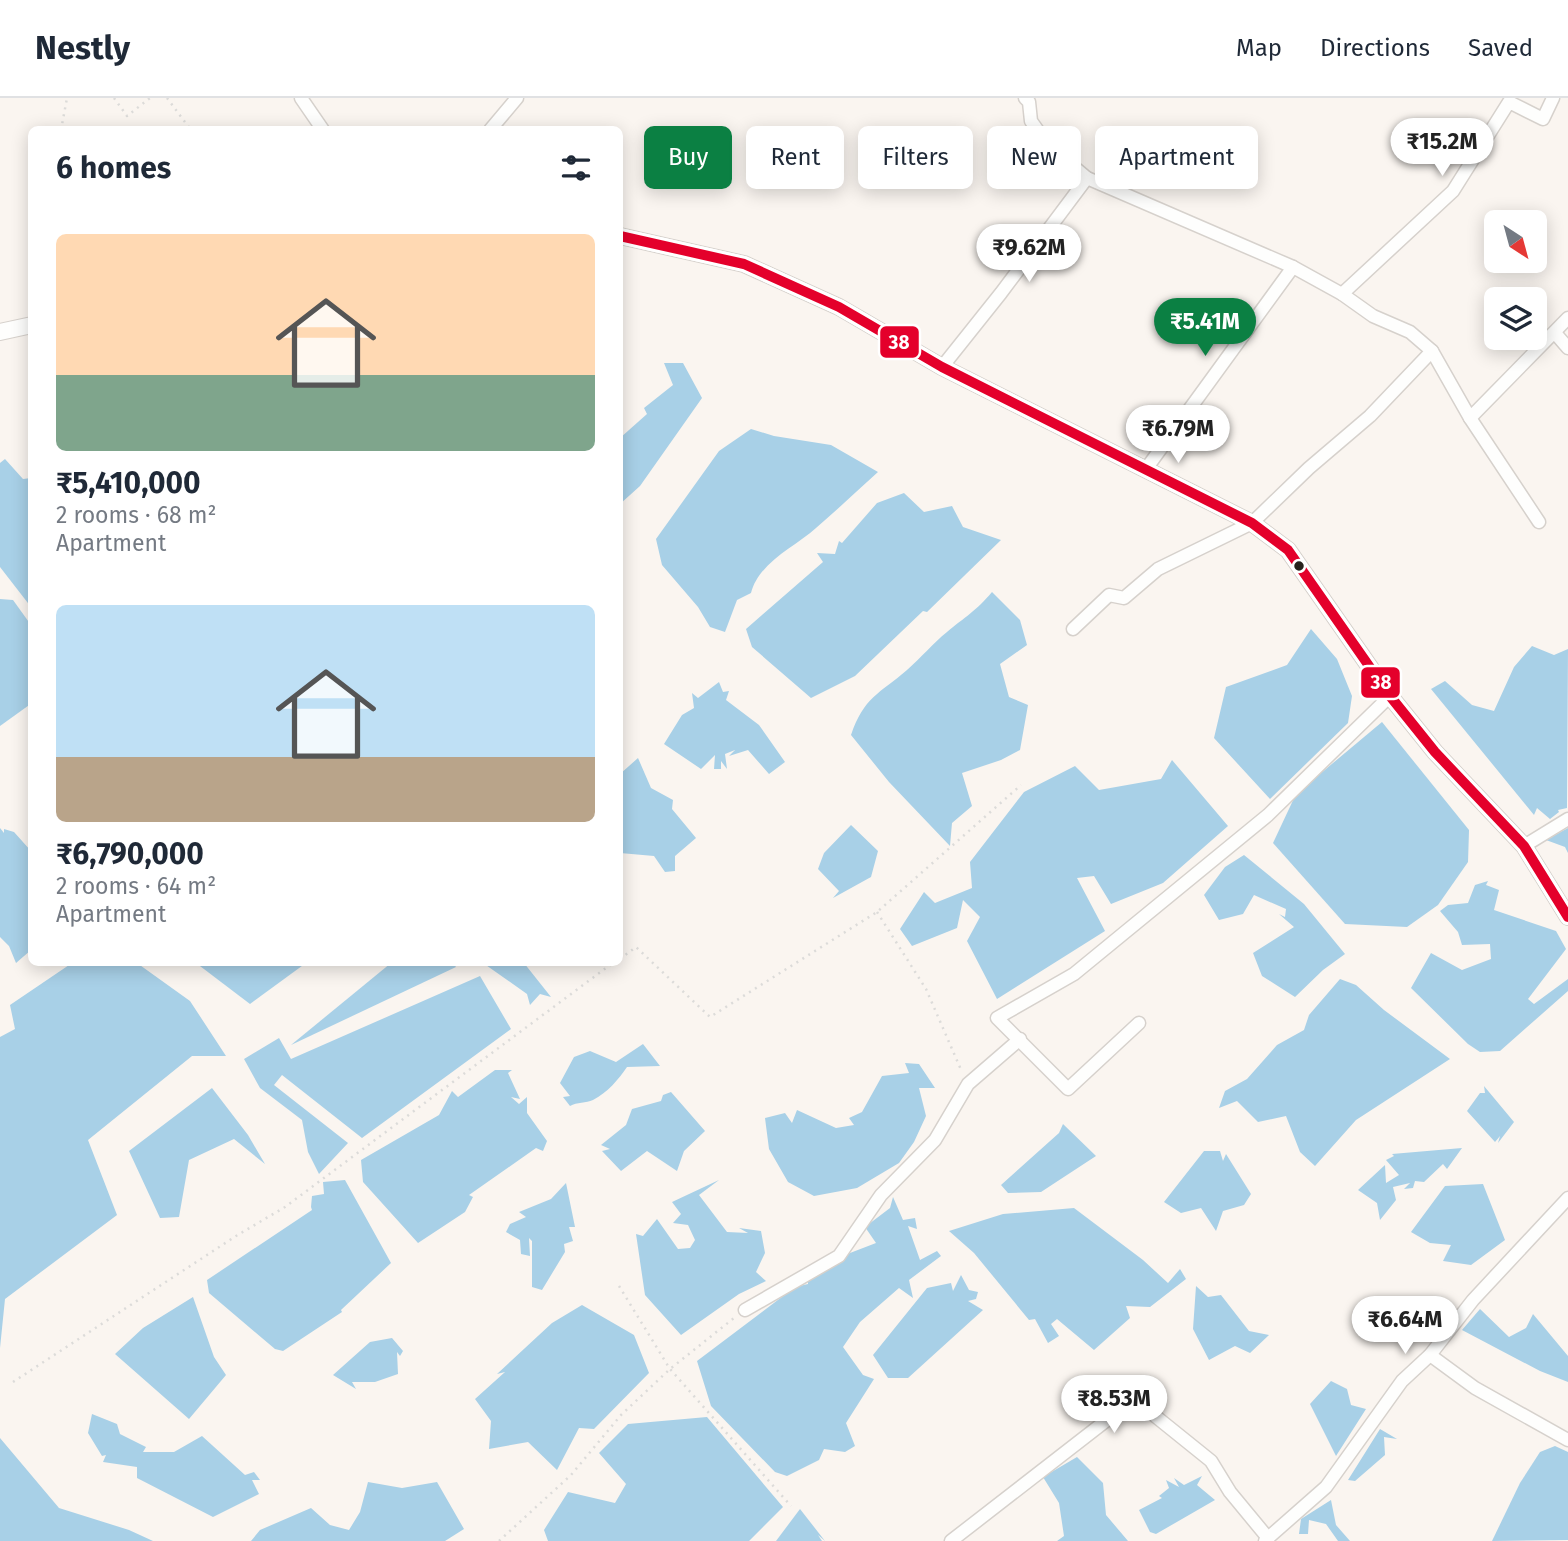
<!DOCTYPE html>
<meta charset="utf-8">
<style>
body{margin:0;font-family:"Fira Sans",sans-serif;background:#f2f2f3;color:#1f2937;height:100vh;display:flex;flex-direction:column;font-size:26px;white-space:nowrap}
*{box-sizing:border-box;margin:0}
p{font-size:23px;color:#747a83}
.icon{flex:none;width:38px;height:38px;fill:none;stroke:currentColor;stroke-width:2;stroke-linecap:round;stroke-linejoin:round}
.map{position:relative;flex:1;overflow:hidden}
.drawer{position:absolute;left:28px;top:28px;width:595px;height:840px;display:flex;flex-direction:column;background:#fff;border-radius:10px;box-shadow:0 4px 18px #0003}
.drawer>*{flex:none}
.hud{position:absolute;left:644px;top:28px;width:665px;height:63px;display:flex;gap:14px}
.needle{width:46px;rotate:144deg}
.tools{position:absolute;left:1484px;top:112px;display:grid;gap:14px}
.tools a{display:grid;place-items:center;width:63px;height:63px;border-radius:10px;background:#fff;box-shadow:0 4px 18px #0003;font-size:35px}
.price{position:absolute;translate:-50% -60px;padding:0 16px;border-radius:24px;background:#fff;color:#222;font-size:23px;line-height:46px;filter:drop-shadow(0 2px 4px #0008)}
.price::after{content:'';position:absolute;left:50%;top:42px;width:21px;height:16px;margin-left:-10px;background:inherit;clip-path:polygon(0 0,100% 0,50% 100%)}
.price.active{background:#0b8043;color:#fff}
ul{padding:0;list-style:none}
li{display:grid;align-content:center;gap:14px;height:371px;padding:0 28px}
li span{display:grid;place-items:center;height:217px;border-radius:10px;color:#555}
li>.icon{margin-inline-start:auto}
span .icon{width:126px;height:126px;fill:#fffc;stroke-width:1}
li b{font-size:30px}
h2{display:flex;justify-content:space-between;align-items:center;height:84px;padding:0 28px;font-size:30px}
.pill{padding:0 24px;border-radius:10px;background:#fff;box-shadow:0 4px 18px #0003;font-size:24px;line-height:63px}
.pill.active{background:#0b8043;color:#fff}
header{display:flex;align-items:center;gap:42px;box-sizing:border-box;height:98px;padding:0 35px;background:#fff;border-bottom:2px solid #e0e1e3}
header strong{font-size:33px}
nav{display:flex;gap:38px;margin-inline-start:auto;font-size:24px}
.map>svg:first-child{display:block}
.water{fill:#a8d0e7}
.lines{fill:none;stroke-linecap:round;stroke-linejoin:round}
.street-casing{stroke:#d6d1cc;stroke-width:15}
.secondary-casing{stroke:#d6d1cc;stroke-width:18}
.path{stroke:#dcdbd9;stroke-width:2.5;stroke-dasharray:2 5;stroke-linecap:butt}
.street{stroke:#fefefd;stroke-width:12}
.secondary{stroke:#fefefd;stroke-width:16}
.bus-1-casing{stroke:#fff;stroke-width:16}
.bus-1{stroke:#e4002b;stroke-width:10}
.bus-dot{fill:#27221c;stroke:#fff;stroke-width:2.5}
.line-badge{stroke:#fff;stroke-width:2.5}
.badge-label{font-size:19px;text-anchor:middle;font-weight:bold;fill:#fff}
</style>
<header>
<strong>Nestly</strong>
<nav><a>Map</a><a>Directions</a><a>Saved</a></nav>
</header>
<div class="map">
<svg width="1568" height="1443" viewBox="0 0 1568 1443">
<rect width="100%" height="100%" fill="#faf5f0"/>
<g class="water">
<path d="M664 265H683L702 300 640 388 620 406V340L647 316 644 310 673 287Z"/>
<path d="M751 331 774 338 831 347 878 374C857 393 837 412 816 430 795 449 759 464 751 495L737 502 725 534 710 529 698 509 662 467 656 441 719 353Z"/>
<path d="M5 361 23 381 31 380V509L0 469V365Z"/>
<path d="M904 395 924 414 952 408 963 429 1001 442 927 514 923 513 855 578 811 600 752 549 746 531 823 464 817 455 835 456 839 443 842 445 877 405Z"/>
<path d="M992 494 1020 522 1027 547 1000 566 1009 599 1028 607 1020 652 1001 662 962 675 972 708 952 725 950 748 889 684 851 637C864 599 879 596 907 572 921 560 933 545 947 534 965 519 976 513 992 494Z"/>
<path d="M0 501 13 502 31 527 32 605 0 628Z"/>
<path d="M1311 531 1337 561 1352 598 1348 625 1270 701 1214 640 1226 589 1287 567Z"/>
<path d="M1532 548 1554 557 1568 551 1567 710 1558 712 1559 714 1550 721 1537 710 1534 717 1431 591 1445 583 1472 607 1494 613 1514 569Z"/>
<path d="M719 584 723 594 729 593 726 602 759 627 785 664 769 676 748 652 729 658 735 652 725 656 727 671 721 663V671H714L715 657 701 671 664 646 682 617 694 610 692 595 698 600Z"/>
<path d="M1382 624 1469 732 1468 764 1438 807 1407 829 1345 826 1273 745 1296 696Z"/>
<path d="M638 660 651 690 673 702 672 711 696 740 675 758V773L665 774 654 758 620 755V676Z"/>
<path d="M1172 662 1228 728 1163 785 1111 806 1094 778 1077 780 1105 833 997 901 967 843 980 819 963 802 957 830 912 848 900 831 924 794 935 805 972 790 970 764 1024 694 1075 668 1099 692 1161 681Z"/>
<path d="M851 727 878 753 871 779 833 800 839 793 818 771 824 755Z"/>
<path d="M0 730 4 735V731L14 734 31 753V852L16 865 9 848 0 839Z"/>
<path d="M1568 730V755L1565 749 1546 742Z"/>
<path d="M1244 757 1304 806 1345 856 1323 872 1295 899 1262 878 1253 855 1294 829 1279 816 1285 819 1286 811 1254 797 1243 816 1219 822 1204 797 1225 769Z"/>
<path d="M1488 783 1486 787 1499 792 1494 812 1556 833 1566 851 1528 901 1534 906 1568 881V893L1500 953 1480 954 1468 946 1411 890 1431 855 1462 872 1491 861 1490 846 1462 847 1458 834 1440 813 1448 807 1468 805 1475 787Z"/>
<path d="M72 865H137L190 903 226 958H192L88 1042 117 1117 5 1201 0 1250V939L15 931 10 907Z"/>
<path d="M196 865H306L250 906Z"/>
<path d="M391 865H453L456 869 291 947Z"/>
<path d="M483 865H524L551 899 540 896 530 907 527 896Z"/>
<path d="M480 878 511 931 362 1040 282 977 274 987 348 1045 319 1076 308 1054 302 1022 260 990 244 961 279 940 291 961Z"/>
<path d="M1340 881 1356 887 1384 912 1450 961 1356 1022 1315 1068 1300 1054 1286 1018 1258 1024 1237 1003 1219 1010 1225 993 1247 981 1277 947 1304 932 1309 917Z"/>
<path d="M643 946 660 968 627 969C619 981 607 995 593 1002 586 1005 577 1004 570 1008L563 999 570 998 560 985 574 959 590 953 616 964Z"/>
<path d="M905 965 919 966 935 990H919L926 1018 914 1044 899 1065 857 1090 814 1098 788 1084 769 1051 765 1020 785 1015 792 1025 797 1012 836 1030 854 1027 849 1020 862 1014 882 978 909 975Z"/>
<path d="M495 972H512L508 975 520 1001 511 999 519 1006 527 999V1015L547 1043 543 1053 536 1050 469 1097 473 1099 465 1114 418 1145 363 1084 361 1062 439 1017 452 993 458 999Z"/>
<path d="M1484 988 1514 1024 1498 1045 1500 1038 1495 1044 1467 1013 1480 995H1485Z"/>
<path d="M212 990 248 1037 265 1066 234 1041 189 1062 179 1119 160 1120 129 1053Z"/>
<path d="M671 994 705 1033 684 1053 677 1073 647 1053 621 1073 602 1053 610 1051 601 1047 626 1027 632 1011 661 1003 663 997Z"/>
<path d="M1063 1026 1096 1058 1041 1094 1008 1095 1001 1087 1059 1035Z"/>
<path d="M1462 1050 1447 1071 1443 1066 1424 1084 1415 1083 1413 1090 1404 1091 1410 1085 1393 1089 1396 1102 1380 1122 1377 1105 1358 1092 1385 1067 1386 1085 1399 1077 1386 1062 1394 1058 1392 1056Z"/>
<path d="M1204 1053H1220L1223 1063 1226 1056 1251 1096 1244 1107 1223 1113 1216 1133 1201 1110 1181 1115 1164 1104Z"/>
<path d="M345 1082 391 1165 341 1212 342 1214 283 1253 275 1251 209 1195 207 1182 312 1112 311 1109 312 1098 324 1096 323 1084Z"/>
<path d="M719 1082 699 1097 727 1134 748 1135 739 1130 761 1133 765 1155 756 1174 766 1183 739 1196 681 1237 645 1197 636 1136 643 1138 657 1121 678 1151 690 1150 695 1142 688 1127 673 1125 681 1116 672 1104Z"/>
<path d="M566 1085 575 1129H569L573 1143 564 1146 565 1154 542 1192 532 1189V1143L529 1140 530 1158 521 1156 520 1142 506 1134 510 1126 526 1119 519 1114 551 1101Z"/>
<path d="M1483 1086 1505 1142 1471 1167 1443 1163 1451 1147 1430 1145 1411 1134 1445 1088Z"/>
<path d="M893 1099 903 1122 915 1120 917 1131 908 1128 920 1162 937 1153 941 1158 909 1182 913 1200 899 1190 860 1224 843 1249 863 1277 874 1281 846 1325 855 1348 845 1354 824 1351 819 1362 787 1378 775 1374 711 1308 697 1263 795 1189 808 1186V1184L850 1155 876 1145 865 1129 890 1110Z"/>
<path d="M1074 1110 1143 1162 1168 1185 1180 1171 1186 1181 1150 1209 1126 1208 1130 1220 1094 1252 1057 1221 1051 1226 1059 1238 1048 1245 1035 1221 1029 1222 974 1155 949 1133 1003 1116Z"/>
<path d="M961 1177 969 1192 978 1194 976 1201 968 1203 983 1212 908 1280H888L873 1257 927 1190 951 1185 953 1193Z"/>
<path d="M1196 1188 1208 1199 1221 1197 1249 1233 1269 1237 1250 1255 1235 1248 1209 1262 1193 1231Z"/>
<path d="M193 1199 214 1259 226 1277 189 1321 115 1256 143 1230Z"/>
<path d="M582 1207 634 1237 649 1275 594 1331 579 1330 557 1372 528 1344 489 1351 491 1323 475 1301 505 1274 497 1276 552 1225Z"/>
<path d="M1480 1211 1509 1239 1526 1230 1533 1216 1568 1258V1284L1540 1273 1462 1232Z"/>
<path d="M392 1240 403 1253 400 1258 397 1254 398 1276 375 1284H352L356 1291 333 1277 370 1244Z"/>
<path d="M1331 1283 1347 1291 1351 1307 1366 1311 1336 1358 1310 1306Z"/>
<path d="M92 1316 117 1326 120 1336 146 1349 143 1354H174L202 1338 245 1377 254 1374 260 1382H252L259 1396 213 1419 137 1380V1369L103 1364 106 1357 102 1358 88 1335Z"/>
<path d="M707 1319 783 1409 749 1443H548L544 1432 568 1394 615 1405 626 1386 599 1355 628 1326Z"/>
<path d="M1380 1331 1397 1341 1384 1339 1385 1357 1355 1383 1348 1382Z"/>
<path d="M0 1340 59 1410 129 1432 153 1443H0Z"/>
<path d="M1555 1348 1568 1354V1442L1492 1443 1520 1385 1540 1354Z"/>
<path d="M1077 1359 1103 1385 1106 1417 1128 1443H1057L1064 1438 1059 1405 1043 1379Z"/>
<path d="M1202 1378 1197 1387 1215 1402 1156 1436 1150 1434 1139 1412 1162 1400 1159 1398 1169 1390 1166 1382 1179 1389 1174 1380 1184 1387Z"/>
<path d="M368 1384 402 1390 437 1384 464 1431 445 1443H251L260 1432 311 1410 330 1427 349 1432 360 1414Z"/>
<path d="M1331 1402 1336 1427 1350 1443H1338L1326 1426 1309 1422 1308 1436H1299L1301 1421Z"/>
<path d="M800 1411 825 1443 818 1437 822 1443H776Z"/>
</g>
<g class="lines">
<g class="street-casing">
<g id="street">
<path d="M301 0 323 32"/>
<path d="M1025 0 1029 4 1031 23 1048 47 1087 80 1293 169 1342 196 1373 218 1410 234 1432 253 1470 320 1568 220"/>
<path d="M490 32 517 0"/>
<path d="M1342 196 1453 93 1509 4 1543 21 1553 0"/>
<path d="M1555 235 1568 250"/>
<path d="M942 269 1001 195 1087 80"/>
<path d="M1470 320 1539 424"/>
<path d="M1146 371 1293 169"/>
<path d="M1073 531 1109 497 1124 500 1158 471 1252 425 1309 370 1370 318 1432 253"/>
<path d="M1524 748 1568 721"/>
<path d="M1139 925 1068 991 997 920 1074 876 1268 717 1390 598"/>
<path d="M745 1212 839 1158 881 1097 935 1042 968 986 1020 941"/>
<path d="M1430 1257 1475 1290 1568 1342"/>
<path d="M1268 1440 1326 1389 1402 1283 1430 1257 1473 1202 1568 1100"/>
<path d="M951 1443 1134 1301 1211 1363 1230 1394 1268 1440 1265 1443"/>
</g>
</g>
<g class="secondary-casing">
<g id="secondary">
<path d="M620 138 744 166 839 209 942 269 1252 425 1288 452 1390 598 1435 654 1524 748 1568 819"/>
<path d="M0 234 32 227"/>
</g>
</g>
<g class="path">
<path d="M114 0 127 18 150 0"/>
<path d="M167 0 191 32"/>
<path d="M61 32 67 0"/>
<path d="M877 814 926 891 962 974"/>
<path d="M620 861 636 849 710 919 877 814 1021 687"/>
<path d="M619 1188 670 1271 791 1408"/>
<path d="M13 1284 236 1138 285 1109 614 864"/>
<path d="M499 1443 571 1377 621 1317 670 1271 734 1220"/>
</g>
<use href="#street" class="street"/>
<use href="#secondary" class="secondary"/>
<g class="bus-1-casing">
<path id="bus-1" d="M620 138 744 166 839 209 942 269 1252 425 1288 452 1390 598 1435 654 1524 748 1568 819"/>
</g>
<use href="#bus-1" class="bus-1"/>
</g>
<circle class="bus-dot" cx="1299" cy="468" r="6"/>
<g class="line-badge">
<rect x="879" y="227" width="41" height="34" rx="7" fill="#e4002b"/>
<rect x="1360" y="568" width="41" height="33" rx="7" fill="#e4002b"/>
</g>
<g class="badge-label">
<text x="899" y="251">38</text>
<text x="1381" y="591">38</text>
</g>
</svg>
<div class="tools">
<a><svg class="needle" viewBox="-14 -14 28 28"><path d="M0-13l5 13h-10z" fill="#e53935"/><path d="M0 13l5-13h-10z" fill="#747a83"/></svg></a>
<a><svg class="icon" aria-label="layers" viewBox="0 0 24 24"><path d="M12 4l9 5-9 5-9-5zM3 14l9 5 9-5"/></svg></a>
</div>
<b class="price" style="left:1442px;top:80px">₹15.2M</b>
<b class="price" style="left:1029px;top:186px">₹9.62M</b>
<b class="price active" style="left:1205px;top:260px">₹5.41M</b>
<b class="price" style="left:1178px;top:367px">₹6.79M</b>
<b class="price" style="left:1405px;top:1258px">₹6.64M</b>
<b class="price" style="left:1114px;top:1337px">₹8.53M</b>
<div class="hud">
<a class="pill active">Buy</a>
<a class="pill">Rent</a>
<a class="pill">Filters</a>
<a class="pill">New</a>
<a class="pill">Apartment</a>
</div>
<section class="drawer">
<h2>6 homes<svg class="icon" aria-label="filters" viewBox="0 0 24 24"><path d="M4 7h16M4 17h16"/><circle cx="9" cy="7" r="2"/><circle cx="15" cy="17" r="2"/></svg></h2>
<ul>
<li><span style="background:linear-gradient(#ffd9b3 65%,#7fa58c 0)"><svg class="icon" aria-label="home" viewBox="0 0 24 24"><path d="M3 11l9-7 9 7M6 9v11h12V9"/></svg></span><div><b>₹5,410,000</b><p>2 rooms · 68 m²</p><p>Apartment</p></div></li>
<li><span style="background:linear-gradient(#bfe0f5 70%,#b9a48a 0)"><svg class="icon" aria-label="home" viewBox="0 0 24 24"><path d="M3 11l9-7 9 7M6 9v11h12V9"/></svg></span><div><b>₹6,790,000</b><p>2 rooms · 64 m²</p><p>Apartment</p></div></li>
</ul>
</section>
</div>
